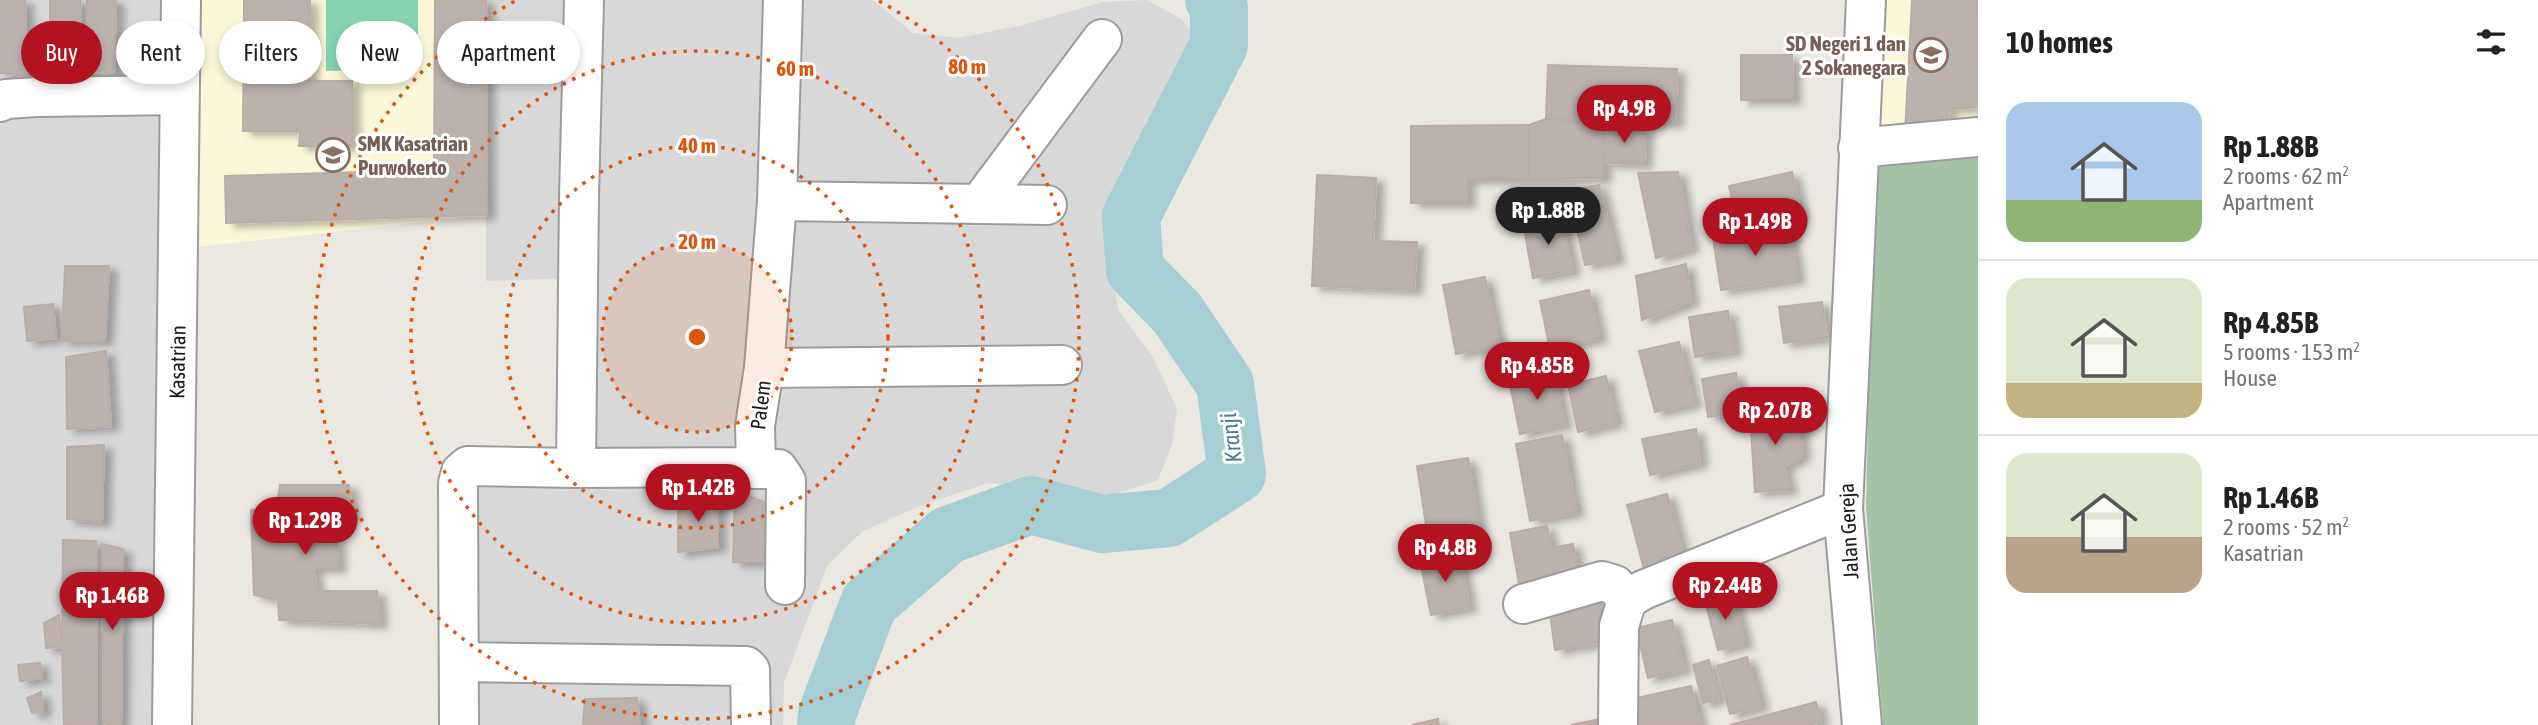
<!DOCTYPE html>
<meta charset="utf-8">
<style>
body{margin:0;font-family:"Asap Condensed",sans-serif;background:#f2f2f2;color:#202124;height:100vh;display:flex;flex-direction:column;font-size:26px;white-space:nowrap}
*{box-sizing:border-box;margin:0}
p{font-size:23px;color:#757577}
.icon{flex:none;width:38px;height:38px;fill:none;stroke:currentColor;stroke-width:2;stroke-linecap:round;stroke-linejoin:round}
.map{position:relative;flex:1;overflow:hidden}
.details{display:flex;flex-direction:column;background:#fff;width:560px}
.details>*{flex:none}
.banner{position:absolute;left:21px;top:21px;width:665px;height:63px;display:flex;gap:14px}
.price{position:absolute;translate:-50% -60px;padding:0 16px;border-radius:24px;background:#b31220;color:#fff;font-size:23px;line-height:46px;filter:drop-shadow(0 2px 4px #0008)}
.price::after{content:'';position:absolute;left:50%;top:42px;width:21px;height:16px;margin-left:-10px;background:inherit;clip-path:polygon(0 0,100% 0,50% 100%)}
.price.active{background:#222;color:#fff}
ul{padding:0;list-style:none}
li{display:flex;align-items:center;gap:21px;height:175px;padding:0 28px}
li+li{border-top:2px solid #e0e0e0}
li span{display:grid;place-items:center;flex:none;width:196px;height:140px;border-radius:21px;color:#555}
li>.icon{margin-inline-start:auto}
span .icon{width:84px;height:84px;fill:#fffc;stroke-width:1}
li b{font-size:30px}
h2{display:flex;justify-content:space-between;align-items:center;height:84px;padding:0 28px;font-size:30px}
.tag{padding:0 24px;border-radius:32px;background:#fff;box-shadow:0 4px 10px #0003;font-size:24px;line-height:63px}
.tag.active{background:#b31220;color:#fff}
main{display:flex;flex:1;min-height:0}
.map>svg:first-child{display:block}
.residential{fill:#d9d8d8}
.education{fill:#fbf8da}
.cemetery{fill:#a4c2a6}
.pitch{fill:#85d4af}
.lines{fill:none;stroke-linecap:round;stroke-linejoin:round}
.river{stroke:#a5ced5;stroke-width:58}
.building{fill:#bbb2ae;stroke:#bbada5;stroke-width:2;filter:url(#shadow)}
.minor-casing{stroke:#9c9c9c;stroke-width:42}
.minor{stroke:#fff;stroke-width:38}
.ring{fill:none;stroke:#de560d;stroke-width:3.5;stroke-dasharray:3.5 7}
.labels{text-anchor:middle;dominant-baseline:central;stroke-width:6;stroke-linejoin:round;paint-order:stroke}
.education-label{font-size:21px;font-weight:bold;fill:#785e54;stroke:#fff;text-anchor:end}
.street-label{font-size:21px;fill:#1b1b1b;stroke:#fff}
.water-label{font-size:23px;font-style:italic;fill:#4e7a99;stroke:#fff}
.centre{fill:#de560d;stroke:#fff;stroke-width:3.5}
.ring-label{font-size:21px;text-anchor:middle;font-weight:bold;fill:#de560d;stroke:#fff;stroke-width:6;stroke-linejoin:round;paint-order:stroke}
</style>
<main>
<div class="map">
<svg width="1978" height="725" viewBox="0 0 1978 725">
<defs>
<filter id="shadow"><feDropShadow dx="8" dy="4.5" stdDeviation="3.5" flood-color="#0004"/></filter>
</defs>
<rect width="100%" height="100%" fill="#ebe7e1"/>
<g class="residential">
<path d="M0 0H181L172 725H0Z"/>
<path d="M486 0H873L913 33 958 38 1023 25 1103 2 1147 0 1181 19 1202 42 1206 70 1143 170 1108 213 1105 243 1119 311 1153 357 1177 409 1172 445 1158 480 1114 495 988 483 922 505 863 531 827 566 784 683 783 725H459L469 474 575 469 579 278 486 281Z"/>
</g>
<g class="education">
<path d="M181 0H486L487 215 178 249Z"/>
<path d="M1887 0H1978V111L1964 133H1878Z"/>
</g>
<path class="cemetery" d="M1978 149V725H1883L1866 508 1874 157Z"/>
<path class="pitch" d="M326 0H418V69L326 71Z"/>
<g class="lines">
<path class="river" d="M826 725 827 714 869 603 948 535 1031 505 1102 524 1169 518 1237 474 1225 384 1177 313 1135 270 1131 216 1219 45V8L1214 0"/>
</g>
<g class="building">
<path d="M0 0H25L27 76 0 73Z"/>
<path d="M50 0H80L81 74H62V51L50 53Z"/>
<path d="M87 0H116L114 72 93 76 95 51 87 50Z"/>
<path d="M244 0H310L309 81H352V146H299L300 131H243Z"/>
<path d="M435 0H486L487 215 226 223 225 176 434 170Z"/>
<path d="M1912 0H1977L1978 107 1949 109 1945 133H1905Z"/>
<path d="M1741 55H1792L1793 100H1741Z"/>
<path d="M1548 65 1677 69 1675 123 1546 119Z"/>
<path d="M1546 119 1603 125V178L1529 179V125Z"/>
<path d="M1529 125V179H1467V203H1411V126Z"/>
<path d="M1603 125 1645 129 1644 164 1607 163Z"/>
<path d="M1678 172 1691 248 1656 258 1638 173Z"/>
<path d="M1792 172 1801 214 1738 228 1729 186Z"/>
<path d="M1317 175 1376 178 1373 241 1417 242 1414 290 1312 286Z"/>
<path d="M1599 185 1617 259 1585 265 1568 190Z"/>
<path d="M1562 216 1572 271 1533 278 1523 223Z"/>
<path d="M1789 227 1797 279 1721 290 1713 238Z"/>
<path d="M1686 264 1691 301 1642 320 1636 276Z"/>
<path d="M65 266H109L105 340 62 341Z"/>
<path d="M1485 277 1499 345 1456 354 1443 285Z"/>
<path d="M1589 290 1599 338 1550 349 1540 301Z"/>
<path d="M1822 302 1827 338 1784 343 1779 307Z"/>
<path d="M53 304 56 338 27 341 24 307Z"/>
<path d="M1728 311 1734 351 1695 357 1689 317Z"/>
<path d="M1679 342 1694 403 1655 412 1639 351Z"/>
<path d="M106 351 111 426 67 429 66 357Z"/>
<path d="M1554 371 1564 424 1520 434 1509 380Z"/>
<path d="M1736 373 1740 413 1708 417 1702 379Z"/>
<path d="M1606 376 1616 423 1578 432 1568 385Z"/>
<path d="M1799 405 1802 457 1784 466 1789 490 1755 492 1750 414Z"/>
<path d="M1696 429 1700 463 1650 475 1642 439Z"/>
<path d="M1562 435 1576 512 1530 521 1516 444Z"/>
<path d="M104 445 102 522 67 519V447Z"/>
<path d="M1468 458 1479 530 1428 538 1417 466Z"/>
<path d="M280 485H349L352 515 314 519 315 536 337 541 338 568H313L317 591H377L380 624 279 620 278 600 254 595 251 510 277 505Z"/>
<path d="M735 491 772 505 779 562H733Z"/>
<path d="M718 493V547L678 552V505Z"/>
<path d="M1667 494 1684 559 1644 569 1627 505Z"/>
<path d="M1547 526 1551 548 1573 544 1579 580 1520 590 1510 533Z"/>
<path d="M63 540 96 541 97 725H64L62 647Z"/>
<path d="M102 544 123 549 121 725H107L104 722Z"/>
<path d="M1459 553 1469 607 1431 615 1420 561Z"/>
<path d="M1732 593 1745 643 1718 650 1705 601Z"/>
<path d="M1600 598 1607 641 1555 650 1549 606Z"/>
<path d="M59 615 62 647 46 648 44 623Z"/>
<path d="M1672 620 1684 669 1648 678 1636 628Z"/>
<path d="M1747 657 1761 706 1730 714 1717 666Z"/>
<path d="M1709 660 1719 699 1703 703 1693 665Z"/>
<path d="M40 663 42 678 20 681 18 665Z"/>
<path d="M1691 686 1700 725H1628L1623 701Z"/>
<path d="M41 692 43 712 32 713 27 698Z"/>
<path d="M637 698 640 725H583L585 699Z"/>
<path d="M1816 702 1821 722 1809 725H1730Z"/>
<path d="M1605 718 1607 725H1571Z"/>
<path d="M1438 719 1439 725H1412Z"/>
<path d="M1437 720 1438 725H1415Z"/>
</g>
<g class="lines">
<g class="minor-casing">
<g id="minor">
<path d="M0 102 6 99 37 97 179 95"/>
<path d="M1858 148 1978 137"/>
<path d="M777 201 1047 205"/>
<path d="M979 204 1102 39"/>
<path d="M764 368 1062 365"/>
<path d="M576 468 579 197 584 0"/>
<path d="M756 469H778L786 481 785 585"/>
<path d="M1523 604 1602 581 1615 585 1627 600"/>
<path d="M460 662 746 666 750 670 751 725"/>
<path d="M172 725 181 0"/>
<path d="M459 725 458 483 461 472 468 466 576 468 744 467 756 469 755 426 764 368 777 201 783 0"/>
<path d="M1618 725 1619 626 1627 600 1643 590 1843 509"/>
<path d="M1862 725 1843 509 1866 0"/>
</g>
</g>
<use href="#minor" class="minor"/>
</g>
<circle cx="697" cy="337" r="95" fill="#de560d" fill-opacity=".12"/>
<g class="ring">
<circle cx="697" cy="337" r="95"/>
<circle cx="697" cy="337" r="191"/>
<circle cx="697" cy="337" r="286"/>
<path d="M879 1A382 382 0 1 1 515 1"/>
</g>
<defs>
<g id="school-ring" transform="scale(1.75)"><circle r="9.5" fill="#fff" stroke="#8d6e63" stroke-width="1.5"/><path d="M0-5L7-2L0 1L-7-2ZM-4 1L0 2.5L4 1V4Q0 6-4 4Z" fill="#8d6e63"/></g>
</defs>
<g fill-rule="evenodd">
<use href="#school-ring" x="1931" y="55"/>
<use href="#school-ring" x="333" y="155"/>
</g>
<g class="labels">
<g class="education-label">
<text x="1906" y="43">SD Negeri 1 dan<tspan x="1906" dy="24">2 Sokanegara</tspan></text>
<text x="358" y="143" text-anchor="start">SMK Kasatrian<tspan x="358" dy="24">Purwokerto</tspan></text>
</g>
<g class="street-label">
<text transform="translate(177 362) rotate(-89)">Kasatrian</text>
<text transform="translate(760 405) rotate(-83)">Palem</text>
<text transform="translate(1848 531) rotate(-93)">Jalan Gereja</text>
</g>
<g class="water-label">
<text transform="translate(1231 438) rotate(-97)">Kranji</text>
</g>
</g>
<circle cx="697" cy="337" r="10" class="centre"/>
<g class="ring-label">
<text x="967" y="74">80 m</text>
<text x="795" y="76">60 m</text>
<text x="697" y="153">40 m</text>
<text x="697" y="249">20 m</text>
</g>
</svg>
<b class="price" style="left:1624px;top:145px">Rp 4.9B</b>
<b class="price active" style="left:1548px;top:247px">Rp 1.88B</b>
<b class="price" style="left:1755px;top:258px">Rp 1.49B</b>
<b class="price" style="left:1537px;top:402px">Rp 4.85B</b>
<b class="price" style="left:1775px;top:447px">Rp 2.07B</b>
<b class="price" style="left:698px;top:524px">Rp 1.42B</b>
<b class="price" style="left:305px;top:557px">Rp 1.29B</b>
<b class="price" style="left:1445px;top:584px">Rp 4.8B</b>
<b class="price" style="left:1725px;top:622px">Rp 2.44B</b>
<b class="price" style="left:112px;top:632px">Rp 1.46B</b>
<div class="banner">
<a class="tag active">Buy</a>
<a class="tag">Rent</a>
<a class="tag">Filters</a>
<a class="tag">New</a>
<a class="tag">Apartment</a>
</div>
</div>
<section class="details">
<h2>10 homes<svg class="icon" aria-label="filters" viewBox="0 0 24 24"><path d="M4 7h16M4 17h16"/><circle cx="9" cy="7" r="2"/><circle cx="15" cy="17" r="2"/></svg></h2>
<ul>
<li><span style="background:linear-gradient(#a9c7e8 70%,#8fb573 0)"><svg class="icon" aria-label="home" viewBox="0 0 24 24"><path d="M3 11l9-7 9 7M6 9v11h12V9"/></svg></span><div><b>Rp 1.88B</b><p>2 rooms · 62 m²</p><p>Apartment</p></div></li>
<li><span style="background:linear-gradient(#dfe7d0 75%,#c2b280 0)"><svg class="icon" aria-label="home" viewBox="0 0 24 24"><path d="M3 11l9-7 9 7M6 9v11h12V9"/></svg></span><div><b>Rp 4.85B</b><p>5 rooms · 153 m²</p><p>House</p></div></li>
<li><span style="background:linear-gradient(#dfe7d0 60%,#b9a48a 0)"><svg class="icon" aria-label="home" viewBox="0 0 24 24"><path d="M3 11l9-7 9 7M6 9v11h12V9"/></svg></span><div><b>Rp 1.46B</b><p>2 rooms · 52 m²</p><p>Kasatrian</p></div></li>
</ul>
</section>
</main>
